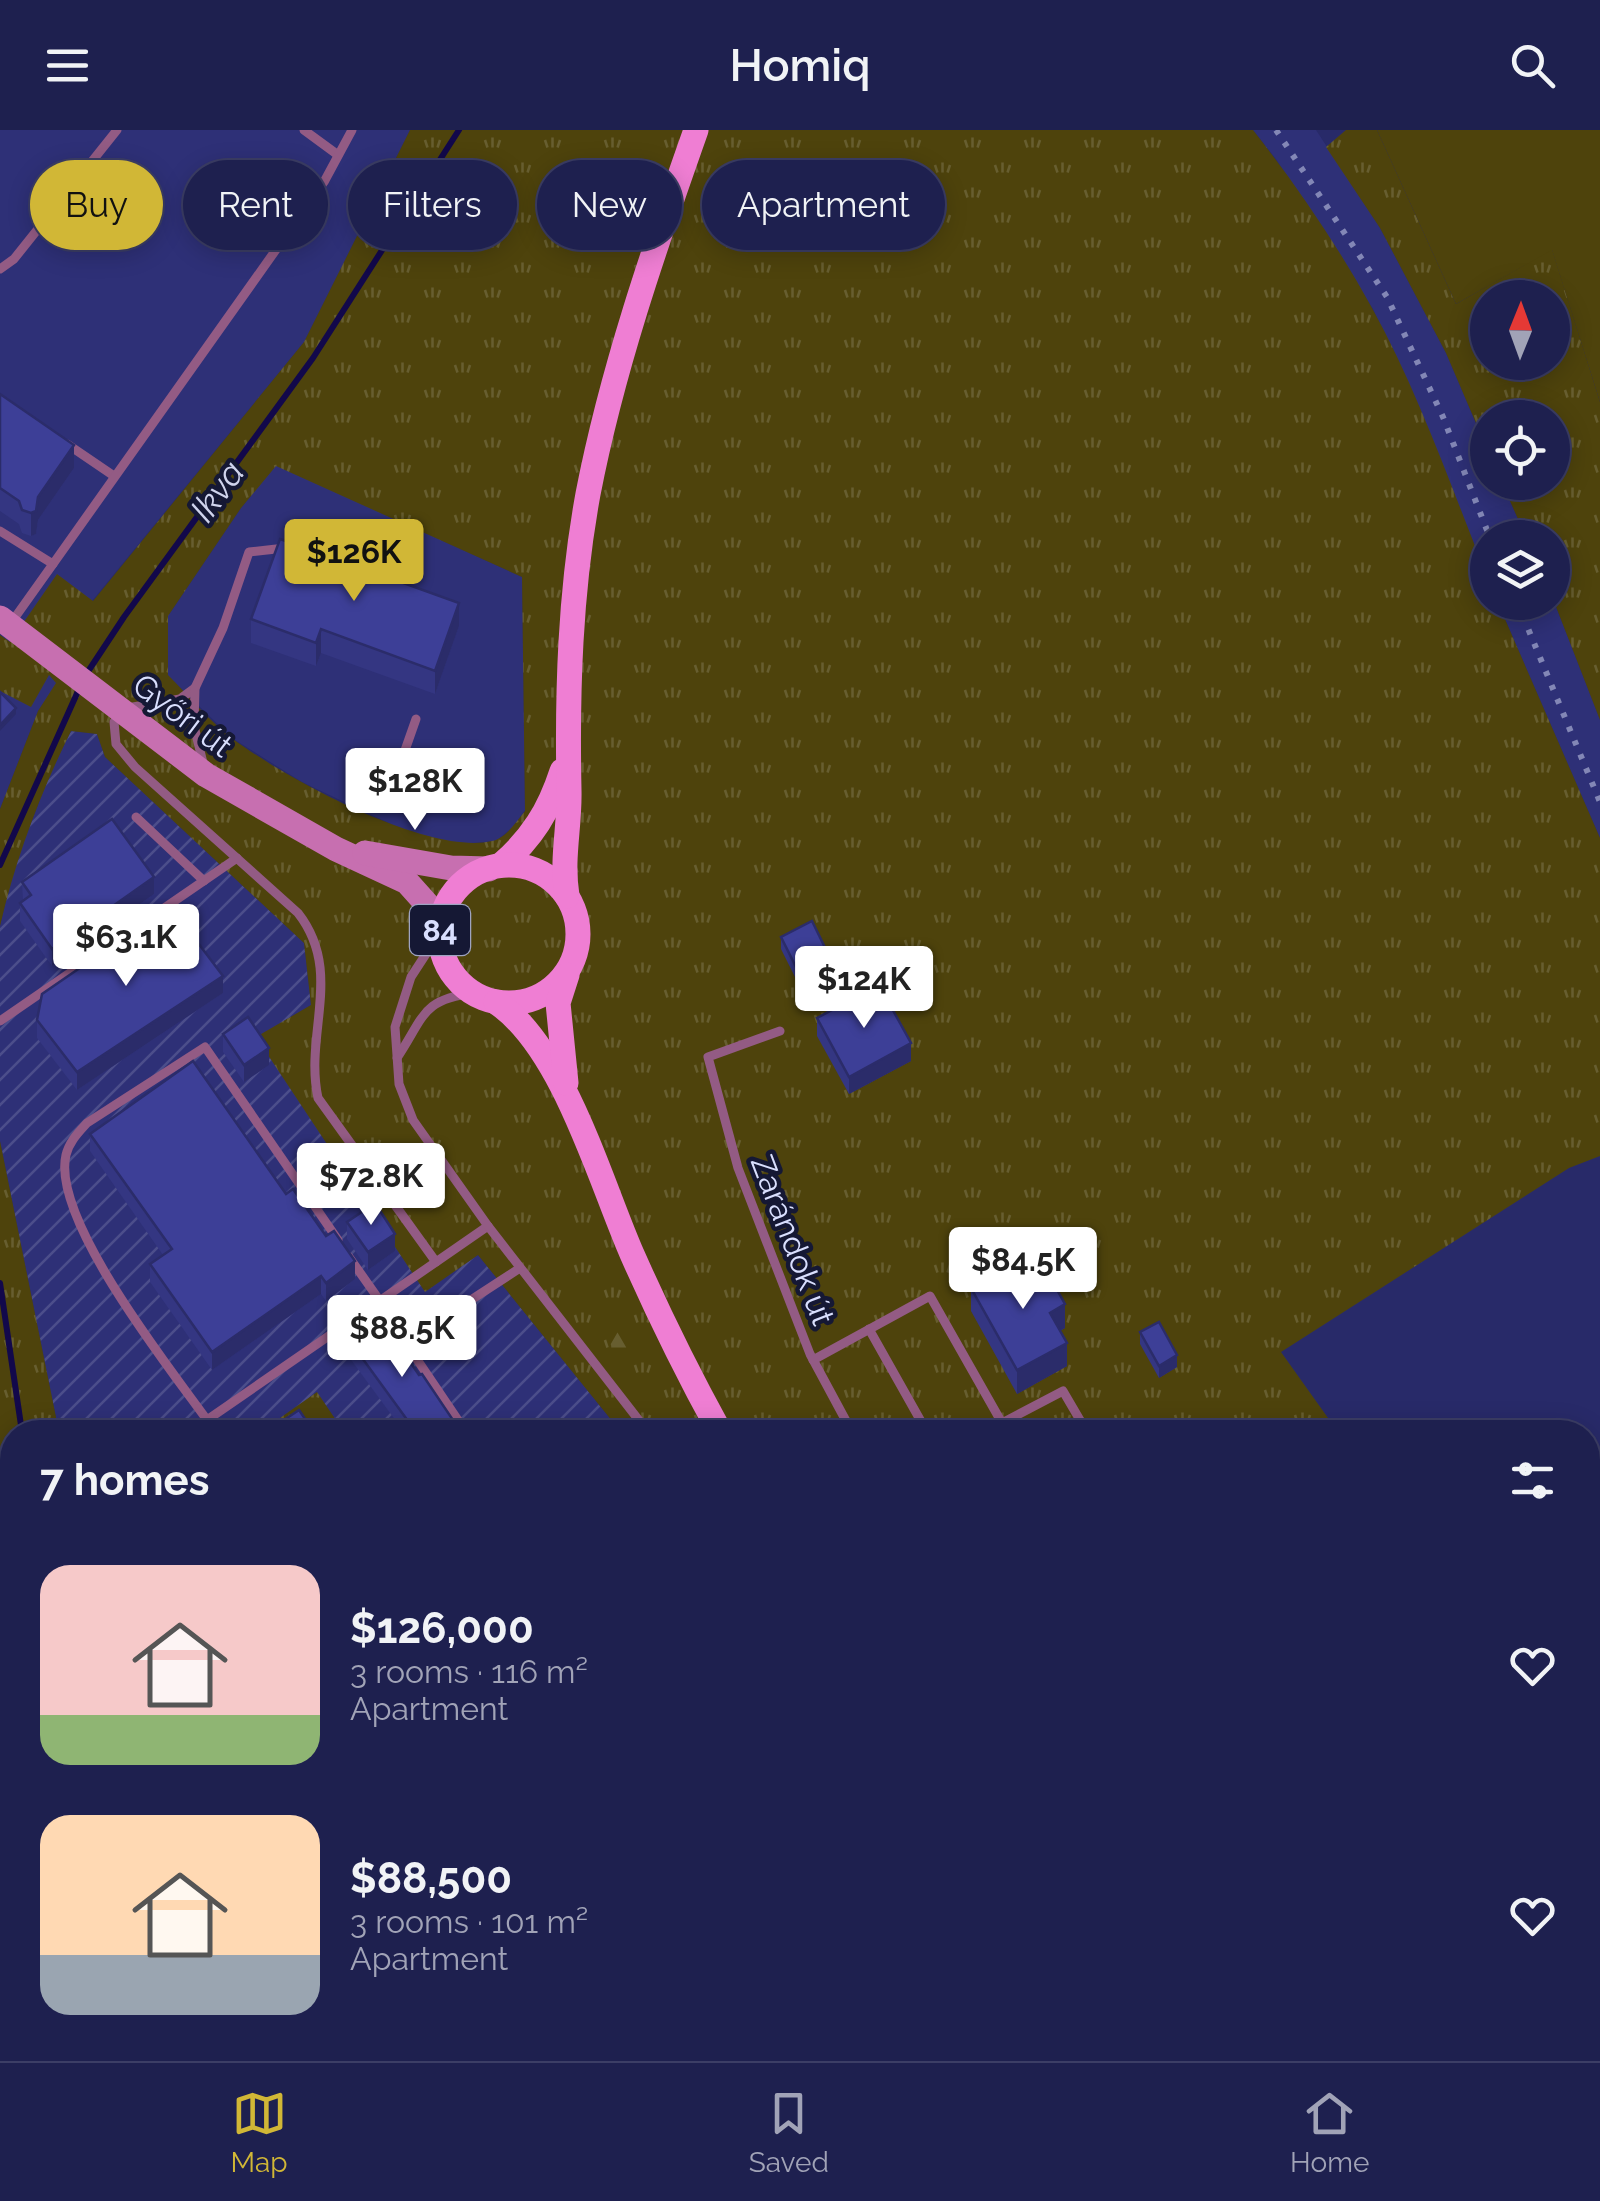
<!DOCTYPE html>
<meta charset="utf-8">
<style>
body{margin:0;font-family:Raleway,sans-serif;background:#262856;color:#f1f3f6;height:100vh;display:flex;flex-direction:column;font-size:38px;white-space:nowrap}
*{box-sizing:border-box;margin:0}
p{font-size:32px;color:#a1a3b7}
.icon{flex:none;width:55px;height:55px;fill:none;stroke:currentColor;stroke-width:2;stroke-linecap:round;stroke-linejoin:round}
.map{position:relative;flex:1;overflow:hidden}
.sheet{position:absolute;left:0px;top:1290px;width:1600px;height:642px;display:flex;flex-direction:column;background:#1e204f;border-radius:40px 40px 0 0;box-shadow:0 5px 25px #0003,0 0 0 2px #3c3e66}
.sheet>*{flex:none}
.top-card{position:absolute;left:30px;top:30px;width:1000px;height:90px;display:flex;gap:20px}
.needle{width:65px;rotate:1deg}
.tools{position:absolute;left:1470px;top:150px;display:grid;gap:20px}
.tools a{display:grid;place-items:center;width:100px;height:100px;border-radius:50%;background:#1e204f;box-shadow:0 5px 25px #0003,0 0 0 2px #3c3e66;font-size:50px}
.price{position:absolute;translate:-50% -85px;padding:0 22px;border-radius:10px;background:#fff;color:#222;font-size:32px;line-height:65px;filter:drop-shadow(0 2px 5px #0008)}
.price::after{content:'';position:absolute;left:50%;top:60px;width:30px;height:22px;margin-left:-15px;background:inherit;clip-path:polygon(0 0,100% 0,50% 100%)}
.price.selected{background:#d1b736;color:#111}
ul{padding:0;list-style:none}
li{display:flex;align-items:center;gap:30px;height:250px;padding:0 40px}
li span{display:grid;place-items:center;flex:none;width:280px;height:200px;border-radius:30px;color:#555}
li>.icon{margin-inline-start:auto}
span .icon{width:120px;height:120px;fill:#fffc;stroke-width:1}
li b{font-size:42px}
h2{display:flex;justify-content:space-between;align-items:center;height:120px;padding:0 40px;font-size:42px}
.chip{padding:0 35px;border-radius:45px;background:#1e204f;box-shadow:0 5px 25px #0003,0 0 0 2px #3c3e66;font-size:35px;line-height:90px}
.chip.selected{background:#d1b736;color:#111}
header{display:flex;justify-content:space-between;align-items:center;height:130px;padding:0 40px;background:#1e204f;font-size:45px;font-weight:600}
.dock{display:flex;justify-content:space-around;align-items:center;height:140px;border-top:2px solid #3c3e66;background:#1e204f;font-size:28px;color:#a1a3b7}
.dock a{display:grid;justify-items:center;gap:5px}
.dock .selected{color:#d1b736}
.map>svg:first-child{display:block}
.built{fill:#2e3077}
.industrial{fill:url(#industrial-furrows)}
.grass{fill:url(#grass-tufts);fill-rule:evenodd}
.forest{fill:url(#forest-firs)}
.garden{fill:#4e430c}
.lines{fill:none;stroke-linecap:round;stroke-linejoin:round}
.stream{stroke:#12084b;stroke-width:6}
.lane{stroke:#935b84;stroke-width:9}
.secondary{stroke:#c76fb0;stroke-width:25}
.primary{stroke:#ef7ed3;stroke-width:25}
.rail{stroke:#8387b6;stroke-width:6;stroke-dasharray:5 10;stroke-linecap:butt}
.wall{fill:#343682}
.shaded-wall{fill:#2b2c6a}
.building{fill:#3d3f97;stroke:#2b2c6a;stroke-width:2.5}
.labels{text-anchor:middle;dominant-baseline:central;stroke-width:9;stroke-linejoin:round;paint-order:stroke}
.shield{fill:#151834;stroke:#9ea3c1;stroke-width:2.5}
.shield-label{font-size:30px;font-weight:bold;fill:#d9dffe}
.street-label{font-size:32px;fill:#d9dffe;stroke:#151834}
.water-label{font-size:35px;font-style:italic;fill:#d0d4ed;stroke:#151834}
</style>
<header><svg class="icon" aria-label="menu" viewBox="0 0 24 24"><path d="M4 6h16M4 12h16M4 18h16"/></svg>Homiq<svg class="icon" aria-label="search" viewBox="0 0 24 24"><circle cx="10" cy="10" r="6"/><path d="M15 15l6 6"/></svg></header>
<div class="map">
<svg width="1600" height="1931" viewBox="0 0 1600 1931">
<defs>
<pattern id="industrial-furrows" width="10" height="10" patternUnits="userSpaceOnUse" patternTransform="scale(2.5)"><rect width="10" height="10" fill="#2e3077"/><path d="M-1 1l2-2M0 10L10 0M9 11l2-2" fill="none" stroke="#4c4e8b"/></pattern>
<pattern id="grass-tufts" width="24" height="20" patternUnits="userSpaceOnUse" patternTransform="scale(2.5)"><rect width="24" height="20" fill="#4e430c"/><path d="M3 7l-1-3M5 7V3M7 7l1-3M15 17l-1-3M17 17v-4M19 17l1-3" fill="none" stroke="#675e30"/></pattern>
<pattern id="forest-firs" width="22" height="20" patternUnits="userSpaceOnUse" patternTransform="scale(2.5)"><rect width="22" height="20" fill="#4e430c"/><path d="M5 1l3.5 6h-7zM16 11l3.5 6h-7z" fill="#675e30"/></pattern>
</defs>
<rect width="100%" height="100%" fill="#282a69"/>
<g class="built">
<path d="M0 0H410L304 212 92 471 50 544 57 553 38 581 0 679Z"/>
<path d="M1253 0H1316L1380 98 1446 223 1487 319 1488 352 1502 353 1526 407 1488 408 1487 446 1411 260 1373 179 1276 29Z"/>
<path d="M276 335 522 447 525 680 513 697 496 711 461 714 412 704 302 652 232 608 167 545 168 486 241 378Z"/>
<path d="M1553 469 1600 590V708L1498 473 1552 472Z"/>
</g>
<g class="industrial">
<path d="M71 601 97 604 105 627 304 813 311 875 257 907 425 1161 478 1125 621 1302H344L317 1263 260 1302H59L0 1011V796L14 737 50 644Z"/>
<path d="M278 1920H988L994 1931H284Z"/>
</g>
<g class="grass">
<path d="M410 0H1253C1297 56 1338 116 1372 178 1419 263 1451 357 1487 446L1488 472 1498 473 1600 708V1026L1569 1038 1281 1222 1338 1302H621L478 1125 425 1162 256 907 311 875 304 813 105 627 97 604 71 601C40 664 16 727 0 796V679L38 581 56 553 49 545 31 577 0 561V505L10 512 57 444 93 471 304 212ZM276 336 522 447 525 681C516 692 506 708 492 711 428 726 285 648 233 609 209 591 189 566 168 545V486L241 378Z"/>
<path d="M1346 0H1377L1456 174 1552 119 1600 272V590L1553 469 1552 408 1526 407 1502 353 1552 352V288H1488L1487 319 1446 223 1380 98 1326 17ZM1488 168H1552V232H1488Z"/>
<path d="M0 1011 59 1302H12V1920H278L284 1931H0Z"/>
<path d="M317 1262 344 1302H260Z"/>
<path d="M988 1920H1098L1104 1931H994Z"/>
</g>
<path class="forest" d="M622 1197 635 1213 630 1249 606 1206Z"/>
<path class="garden" d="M1377 0H1600V272L1552 120 1456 174Z"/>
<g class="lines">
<g class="stream">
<path d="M87 543 124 487 313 228 459 0"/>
<path d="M0 735 79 559"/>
<path d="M0 1153 22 1302"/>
<path d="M0 1734 12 1687"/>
</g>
<g class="lane">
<path d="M304 0 338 25"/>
<path d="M0 139 14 129 117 0"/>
<path d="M67 314 114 346"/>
<path d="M0 401 53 434 324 52 352 0"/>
<path d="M11 493 53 434"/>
<path d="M127 578 180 569 195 558"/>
<path d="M120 584 114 592 116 614 135 637 298 783C344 842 304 903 318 968L436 1132 488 1096"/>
<path d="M204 637 194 596 195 558 223 498 249 422 285 418"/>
<path d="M397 643 416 589"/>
<path d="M136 687 204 751"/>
<path d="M439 804 411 847 395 897 399 954 413 990 488 1096 648 1302"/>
<path d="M0 891 237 728"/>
<path d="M780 901 708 927 738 1038 810 1224 852 1302"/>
<path d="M397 928C424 888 421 869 474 863"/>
<path d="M338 1110 205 917 87 993C78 1003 69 1012 66 1025 51 1089 169 1237 207 1290L436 1132"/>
<path d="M349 1127 380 1171"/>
<path d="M869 1199 927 1302"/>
<path d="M813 1230 930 1166 1002 1293"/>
<path d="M466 1302 414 1225V1207L520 1138"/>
<path d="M985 1302 1063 1261 1087 1302"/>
<path d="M501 1920 507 1931"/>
<path d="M1006 1920 1012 1931"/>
<path d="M568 1931 588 1920"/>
<path d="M960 1931 980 1920"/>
</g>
<g class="secondary">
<path d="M0 488 206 645 336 719 407 752 441 790"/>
<path d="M365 723 451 738 489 739"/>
</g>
<g class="primary">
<path d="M501 735C532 708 549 681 562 641"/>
<circle cx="509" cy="804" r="69"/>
<path d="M567 766C561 727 570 697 569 660 567 561 570 462 588 364 612 240 654 119 696 0"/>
<path d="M496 872C563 917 600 1051 632 1124 659 1185 688 1244 720 1302"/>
<path d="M566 953 558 873 567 845"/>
<path d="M1066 1920 1072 1931"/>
</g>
<g class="rail">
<path d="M1276 0 1387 167 1443 287 1490 408"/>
<path d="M1517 472 1600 672"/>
</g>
</g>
<g class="wall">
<path d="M0 264 74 338 38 390 36 404 31 406 22 403 19 394 0 381Z"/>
<path d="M388 448 459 496 435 564 321 523 316 536 251 513V489Z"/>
<path d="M22 752 154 764 52 836 20 791V773L23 771Z"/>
<path d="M781 807 833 846 802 861 781 819Z"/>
<path d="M223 863 77 960 37 908V890Z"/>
<path d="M817 888 911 931 849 964 817 906Z"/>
<path d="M223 904 269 935 244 952 223 922Z"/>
<path d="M90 1004 286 1064 355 1149 326 1171 321 1164 212 1240 150 1152V1134L163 1125 90 1021Z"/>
<path d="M347 1092 395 1121 368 1140 347 1109Z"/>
<path d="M994 1151 1065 1198 1060 1201 1067 1236 1017 1264 971 1181V1158Z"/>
<path d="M1140 1202 1177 1237 1159 1248 1140 1214Z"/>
<path d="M349 1210 419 1245 459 1302H404L349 1227Z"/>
<path d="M321 1920H399L381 1931H328Z"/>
<path d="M546 1920H575L555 1931H552Z"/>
</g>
<g class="shaded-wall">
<path d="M74 315V338L38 390 36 404 31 406V383L38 367Z"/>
<path d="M388 426V449L381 445Z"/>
<path d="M459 473V496L435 564V541Z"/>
<path d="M321 499V523L316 536V513Z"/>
<path d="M16 578V584L0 601V595Z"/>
<path d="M154 747V764L52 836V819Z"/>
<path d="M833 834V846L802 861V849Z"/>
<path d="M223 846V863L77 960V942Z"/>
<path d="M911 913V931L849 964V947Z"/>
<path d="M269 918V935L244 952V935Z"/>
<path d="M395 1104V1121L368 1140V1122Z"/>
<path d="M355 1131V1149L326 1171V1153Z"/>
<path d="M321 1146V1164L212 1240V1222Z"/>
<path d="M1065 1174V1198L1050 1206V1183Z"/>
<path d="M1067 1213V1236L1017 1264V1240Z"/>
<path d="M1177 1225V1237L1159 1248V1236Z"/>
<path d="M369 1920H399L381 1931H350Z"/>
<path d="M553 1920H575L555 1931H553Z"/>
</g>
<g class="building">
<path d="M0 264 74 315 38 367 36 381 31 383 22 380 19 371 0 358Z"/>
<path d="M280 409 348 433 355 414 388 426 381 445 459 473 435 541 321 499 316 513 251 489Z"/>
<path d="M0 562 16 578 0 595Z"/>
<path d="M112 689 154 747 52 819 20 773 31 765 22 752Z"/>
<path d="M170 776 223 846 77 942 37 890 42 864Z"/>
<path d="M812 791 833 834 802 849 781 807Z"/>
<path d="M879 855 911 913 849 947 817 888Z"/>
<path d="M248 887 269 918 244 935 223 904Z"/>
<path d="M193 931 286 1064 293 1059 326 1106 334 1101 355 1131 326 1153 321 1146 212 1222 150 1134 172 1119 90 1004Z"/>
<path d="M375 1073 395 1104 368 1122 347 1092Z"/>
<path d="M1038 1126 1065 1174 1050 1183 1067 1213 1017 1240 971 1158 991 1146 994 1151Z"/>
<path d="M380 1188 419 1245 422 1244 459 1299 454 1302H416L349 1210Z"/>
<path d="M1159 1192 1177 1225 1159 1236 1140 1202Z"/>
<path d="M299 1280 314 1302H266Z"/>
<path d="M332 1920H369L350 1931H338Z"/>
<path d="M675 1920H716L723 1931H655Z"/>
</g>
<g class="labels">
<rect class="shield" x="410" y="775" width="60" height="50" rx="8"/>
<g class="shield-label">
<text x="440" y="800">84</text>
</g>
<g class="street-label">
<text transform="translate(183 585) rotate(37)">Győri út</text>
<text transform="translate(793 1110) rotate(69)">Zarándok út</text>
</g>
<g class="water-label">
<text transform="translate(217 361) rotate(-54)">Ikva</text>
</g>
</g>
</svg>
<div class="tools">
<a><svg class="needle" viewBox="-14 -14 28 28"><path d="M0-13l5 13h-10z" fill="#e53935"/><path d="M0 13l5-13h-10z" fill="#a1a3b7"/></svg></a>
<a><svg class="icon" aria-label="locate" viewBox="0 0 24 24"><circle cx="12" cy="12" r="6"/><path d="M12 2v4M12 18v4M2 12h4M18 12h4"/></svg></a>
<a><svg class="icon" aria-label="layers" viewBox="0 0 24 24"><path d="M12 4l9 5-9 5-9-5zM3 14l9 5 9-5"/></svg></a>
</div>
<b class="price selected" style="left:354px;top:474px">$126K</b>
<b class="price" style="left:415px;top:703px">$128K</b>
<b class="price" style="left:126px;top:859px">$63.1K</b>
<b class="price" style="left:864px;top:901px">$124K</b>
<b class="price" style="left:371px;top:1098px">$72.8K</b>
<b class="price" style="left:1023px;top:1182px">$84.5K</b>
<b class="price" style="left:402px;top:1250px">$88.5K</b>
<div class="top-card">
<a class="chip selected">Buy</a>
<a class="chip">Rent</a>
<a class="chip">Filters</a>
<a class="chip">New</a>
<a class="chip">Apartment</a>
</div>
<section class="sheet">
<h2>7 homes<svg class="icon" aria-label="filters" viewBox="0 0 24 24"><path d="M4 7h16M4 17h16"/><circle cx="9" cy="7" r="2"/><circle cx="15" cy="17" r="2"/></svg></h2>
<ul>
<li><span style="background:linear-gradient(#f6c9c9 75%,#8fb573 0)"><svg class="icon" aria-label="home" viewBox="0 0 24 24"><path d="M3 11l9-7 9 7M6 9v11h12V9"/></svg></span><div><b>$126,000</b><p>3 rooms · 116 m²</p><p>Apartment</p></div><svg class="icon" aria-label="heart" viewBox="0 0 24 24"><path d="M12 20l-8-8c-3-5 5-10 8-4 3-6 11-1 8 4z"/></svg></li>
<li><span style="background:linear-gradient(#ffd9b3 70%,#9aa5b1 0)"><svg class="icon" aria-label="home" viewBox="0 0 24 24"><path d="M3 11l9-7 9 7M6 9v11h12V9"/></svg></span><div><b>$88,500</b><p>3 rooms · 101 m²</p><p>Apartment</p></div><svg class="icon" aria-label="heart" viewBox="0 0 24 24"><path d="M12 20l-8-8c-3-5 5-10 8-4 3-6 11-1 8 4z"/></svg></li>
</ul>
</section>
</div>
<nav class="dock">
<a class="selected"><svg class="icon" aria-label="map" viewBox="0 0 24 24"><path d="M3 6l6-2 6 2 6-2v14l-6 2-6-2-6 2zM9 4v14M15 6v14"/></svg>Map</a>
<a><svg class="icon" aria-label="saved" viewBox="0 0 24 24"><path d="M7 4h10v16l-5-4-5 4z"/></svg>Saved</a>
<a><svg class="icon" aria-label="home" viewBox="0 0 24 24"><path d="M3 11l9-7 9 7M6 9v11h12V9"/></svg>Home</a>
</nav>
